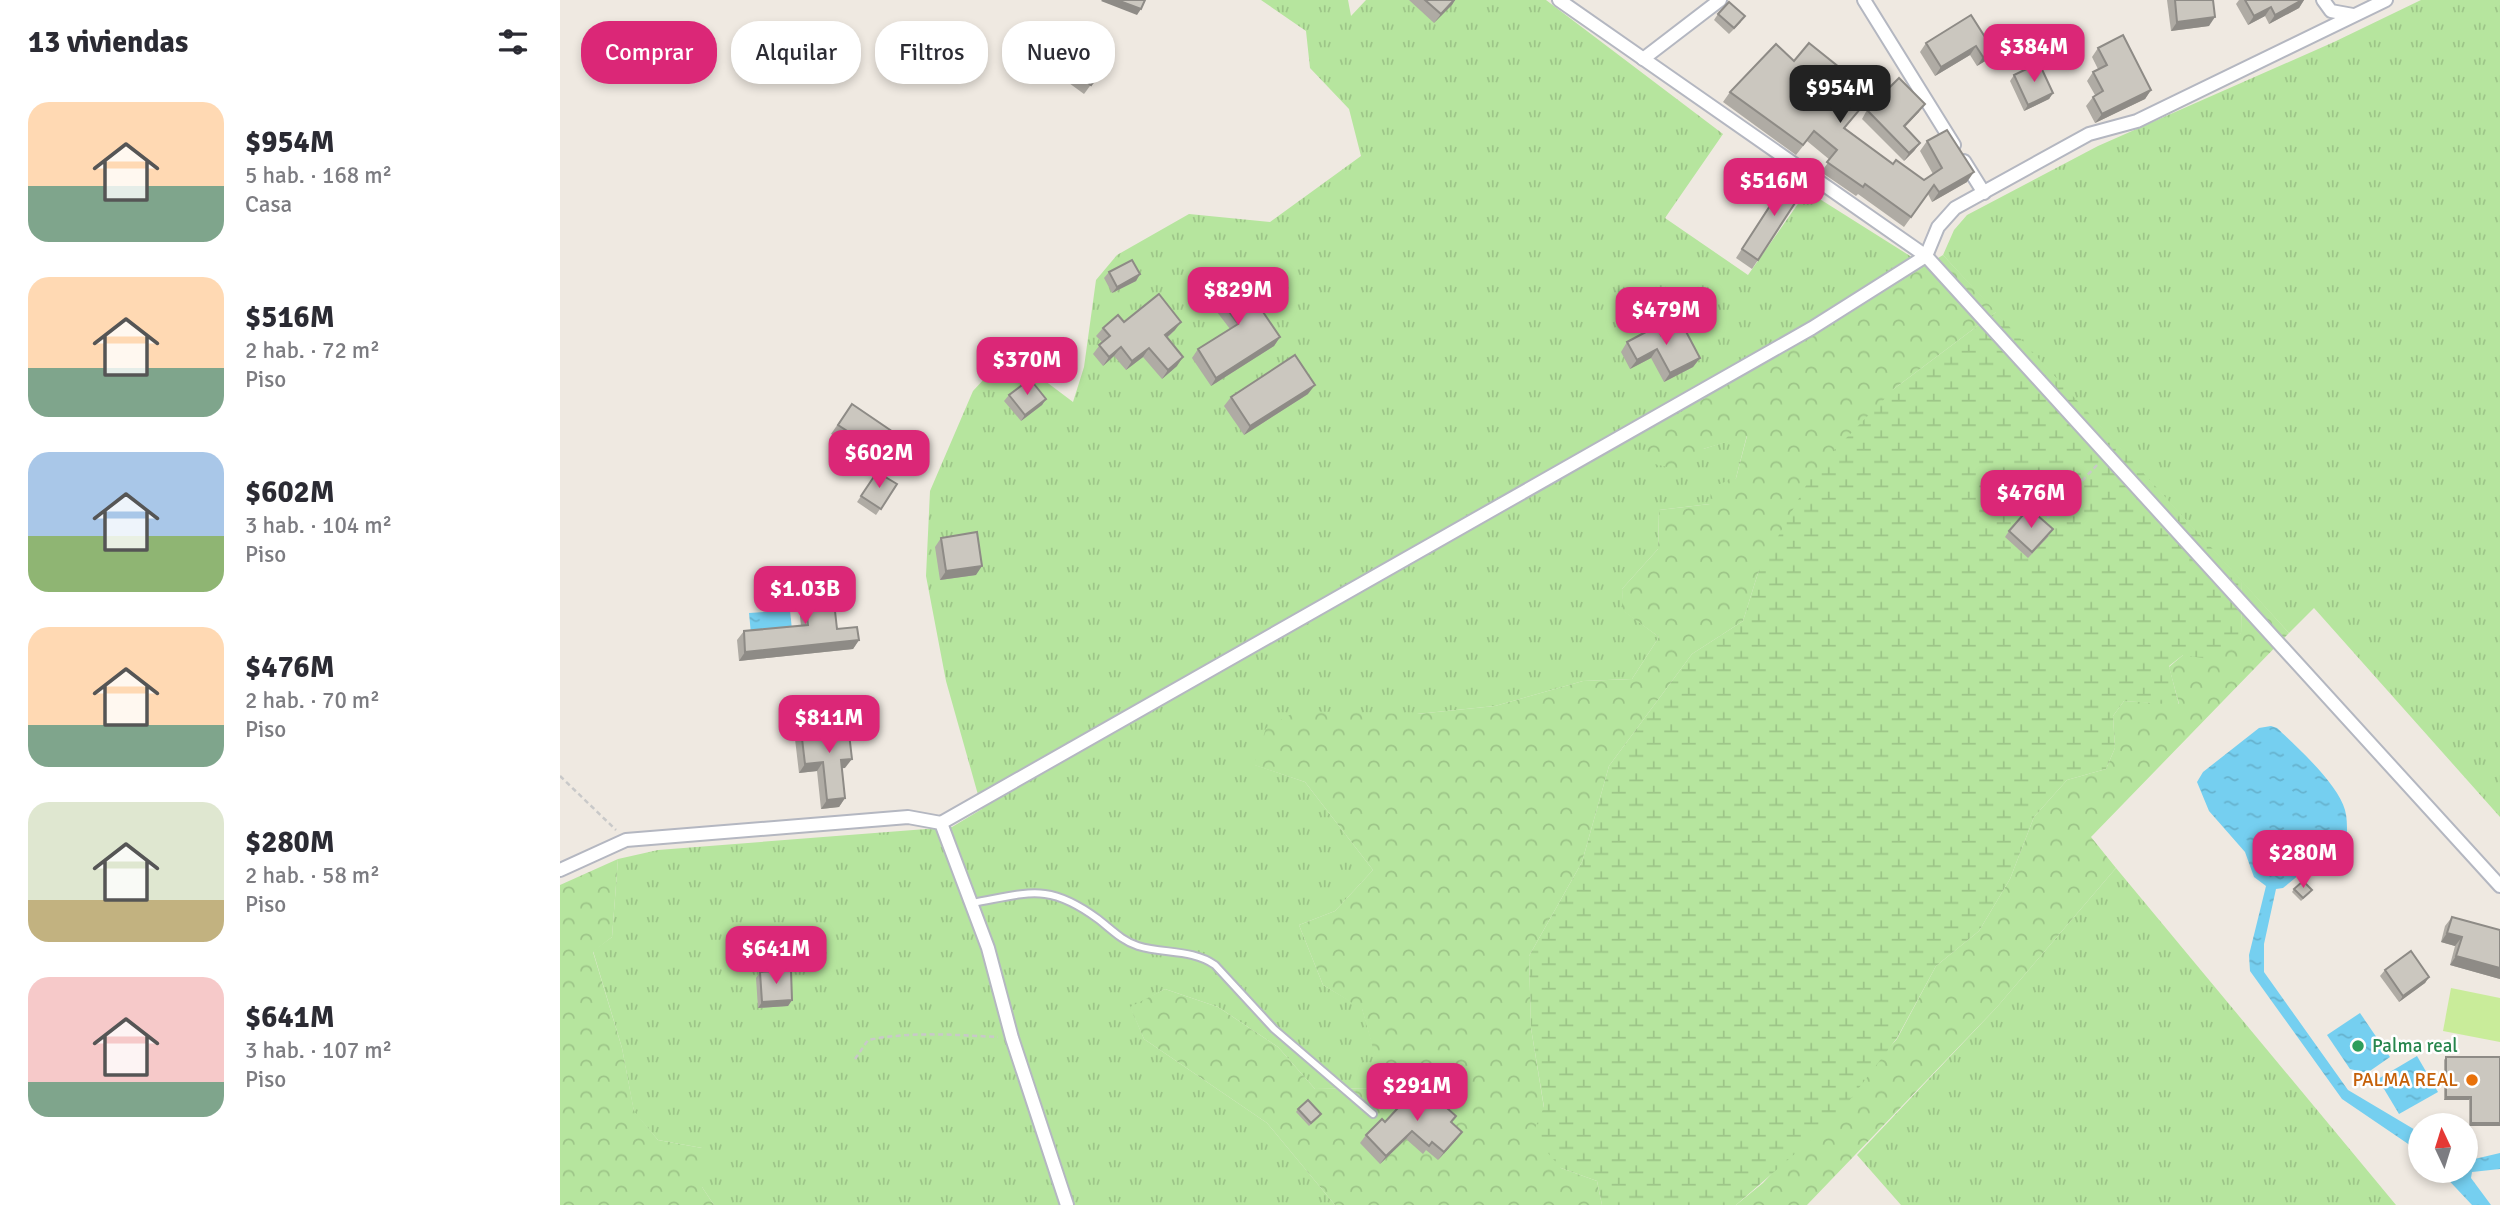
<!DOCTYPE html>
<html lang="es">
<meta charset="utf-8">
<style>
body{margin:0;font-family:Signika,sans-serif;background:#f7f7f7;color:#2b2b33;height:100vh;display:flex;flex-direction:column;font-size:26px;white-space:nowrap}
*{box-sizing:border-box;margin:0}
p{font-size:23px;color:#7c7c81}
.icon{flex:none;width:38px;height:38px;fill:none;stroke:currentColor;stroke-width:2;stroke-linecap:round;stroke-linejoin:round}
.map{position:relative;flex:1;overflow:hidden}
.side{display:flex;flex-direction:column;background:#fff;width:560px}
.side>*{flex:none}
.banner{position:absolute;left:21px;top:21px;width:665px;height:63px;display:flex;gap:14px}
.needle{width:46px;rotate:356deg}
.buttons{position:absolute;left:1848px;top:1113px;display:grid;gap:14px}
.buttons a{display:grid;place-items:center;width:70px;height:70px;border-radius:50%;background:#fff;box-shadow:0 4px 10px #0003;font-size:35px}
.price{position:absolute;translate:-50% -60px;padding:0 16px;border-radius:14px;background:#db2777;color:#fff;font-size:23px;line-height:46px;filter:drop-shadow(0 2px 4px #0008)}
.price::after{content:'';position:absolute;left:50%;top:42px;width:21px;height:16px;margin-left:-10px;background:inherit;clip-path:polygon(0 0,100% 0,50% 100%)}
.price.active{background:#222;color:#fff}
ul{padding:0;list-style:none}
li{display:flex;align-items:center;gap:21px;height:175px;padding:0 28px}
li span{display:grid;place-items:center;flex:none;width:196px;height:140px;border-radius:21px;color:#555}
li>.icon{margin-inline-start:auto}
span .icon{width:84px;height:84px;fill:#fffc;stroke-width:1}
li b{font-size:30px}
h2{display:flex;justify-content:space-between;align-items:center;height:84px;padding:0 28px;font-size:30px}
.tag{padding:0 24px;border-radius:28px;background:#fff;box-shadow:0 4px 10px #0003;font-size:24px;line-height:63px}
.tag.active{background:#db2777;color:#fff}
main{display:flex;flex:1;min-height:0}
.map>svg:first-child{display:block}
.grass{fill:url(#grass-tufts)}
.forest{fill:url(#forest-crowns)}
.wetland{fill:url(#wetland-marsh)}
.pitch{fill:#c9ec9a}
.water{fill:url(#water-ripples)}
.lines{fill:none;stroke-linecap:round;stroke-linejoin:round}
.service-casing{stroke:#b4b7c1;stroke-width:10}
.minor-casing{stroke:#b4b7c1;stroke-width:16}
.path{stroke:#c9c9c9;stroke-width:2.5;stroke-dasharray:5 3.5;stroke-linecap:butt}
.service{stroke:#fff;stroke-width:6}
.minor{stroke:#fff;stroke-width:12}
.wall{fill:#afaba4}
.shaded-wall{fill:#8e8b86}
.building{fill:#cbc7bf;stroke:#8e8b86;stroke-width:2}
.leisure-dot{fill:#2e9e5b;stroke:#fff;stroke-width:2.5}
.food-dot{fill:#e8710a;stroke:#fff;stroke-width:2.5}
.labels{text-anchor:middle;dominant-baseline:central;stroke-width:5;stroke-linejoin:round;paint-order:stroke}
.leisure-label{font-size:19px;fill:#27864d;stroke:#fff;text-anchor:start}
.food-label{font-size:19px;fill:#c56008;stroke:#fff;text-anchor:end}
</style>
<main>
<section class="side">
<h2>13 viviendas<svg class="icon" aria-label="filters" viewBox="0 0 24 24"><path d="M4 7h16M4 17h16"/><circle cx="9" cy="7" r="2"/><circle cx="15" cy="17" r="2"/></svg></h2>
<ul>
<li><span style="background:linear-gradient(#ffd9b3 60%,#7fa58c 0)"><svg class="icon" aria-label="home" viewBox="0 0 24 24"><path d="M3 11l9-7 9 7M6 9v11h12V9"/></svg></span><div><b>$954M</b><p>5 hab. · 168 m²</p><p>Casa</p></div></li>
<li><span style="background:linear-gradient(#ffd9b3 65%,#7fa58c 0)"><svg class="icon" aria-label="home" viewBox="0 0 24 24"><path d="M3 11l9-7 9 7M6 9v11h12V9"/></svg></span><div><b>$516M</b><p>2 hab. · 72 m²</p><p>Piso</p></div></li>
<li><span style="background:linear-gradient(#a9c7e8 60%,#8fb573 0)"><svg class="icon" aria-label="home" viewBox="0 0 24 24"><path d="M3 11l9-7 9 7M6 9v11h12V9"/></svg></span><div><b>$602M</b><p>3 hab. · 104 m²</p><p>Piso</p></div></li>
<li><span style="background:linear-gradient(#ffd9b3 70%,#7fa58c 0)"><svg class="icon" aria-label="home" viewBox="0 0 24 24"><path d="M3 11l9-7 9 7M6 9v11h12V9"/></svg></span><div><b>$476M</b><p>2 hab. · 70 m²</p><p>Piso</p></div></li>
<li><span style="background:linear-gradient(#dfe7d0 70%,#c2b280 0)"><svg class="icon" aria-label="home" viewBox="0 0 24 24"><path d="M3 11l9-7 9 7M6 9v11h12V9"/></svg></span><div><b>$280M</b><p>2 hab. · 58 m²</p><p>Piso</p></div></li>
<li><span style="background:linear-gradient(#f6c9c9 75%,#7fa58c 0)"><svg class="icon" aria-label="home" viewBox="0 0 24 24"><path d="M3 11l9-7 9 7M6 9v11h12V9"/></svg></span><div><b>$641M</b><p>3 hab. · 107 m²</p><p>Piso</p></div></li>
</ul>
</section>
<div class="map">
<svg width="1940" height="1205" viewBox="0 0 1940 1205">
<defs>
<pattern id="grass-tufts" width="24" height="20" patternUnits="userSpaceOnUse" patternTransform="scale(1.75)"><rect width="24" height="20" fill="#b6e59e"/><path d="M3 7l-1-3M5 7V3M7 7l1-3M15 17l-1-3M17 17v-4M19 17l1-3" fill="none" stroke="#9dc588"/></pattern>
<pattern id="forest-crowns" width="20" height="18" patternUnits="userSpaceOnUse" patternTransform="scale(1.75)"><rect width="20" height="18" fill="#b6e59e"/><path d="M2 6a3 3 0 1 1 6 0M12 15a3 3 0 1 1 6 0" fill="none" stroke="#9dc588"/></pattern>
<pattern id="wetland-marsh" width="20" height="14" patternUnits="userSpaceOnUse" patternTransform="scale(1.75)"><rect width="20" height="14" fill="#b6e59e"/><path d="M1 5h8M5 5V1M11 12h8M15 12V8" fill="none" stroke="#9dc588"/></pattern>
<pattern id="water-ripples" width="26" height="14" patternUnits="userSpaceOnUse" patternTransform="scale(1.75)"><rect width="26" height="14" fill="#75cff0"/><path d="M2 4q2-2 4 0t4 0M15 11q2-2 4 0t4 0" fill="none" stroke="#66b2ce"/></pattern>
</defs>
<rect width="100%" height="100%" fill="#efe9e1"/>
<g class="grass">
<path d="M701 0H788L791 16 806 0H986L1163 134 1105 218 1188 275 1247 191 1366 266 1256 334 1143 449 1187 435 1176 478 1150 504 1099 510 1098 549 1062 589 1064 611 1099 637 1072 679 1023 681 935 706 857 714 695 765 745 782 813 870 775 911 739 925 763 985 802 1008 825 1088 755 1089 718 1047 658 1007 605 989 571 1008 584 1039 707 1123 775 1205H154L142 1187V1148L98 1140 74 1112 62 1048 33 951 52 937 58 859 98 850 392 827 422 809 386 681 366 576 370 491 413 391 448 353 513 402 524 367 536 280 557 255 629 214 710 222 801 156 789 109 750 68 746 31Z"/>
<path d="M1861 0H1940V817L1754 608 1729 633 1383 255 1394 230 1407 215 1538 146 1774 42Z"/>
<path d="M1556 868 1836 1205H1341L1297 1155 1437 1007Z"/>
</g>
<g class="forest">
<path d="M1383 255 1436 312 1335 388 1198 573 1183 621 1132 654 1049 766 1022 862 969 956 971 1028 984 1108 1001 1168 1037 1181 1042 1205H775L707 1123 584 1039 570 1007 605 989 658 1007 718 1047 755 1089 824 1088 802 1009 763 985 739 925 775 911 813 870 745 782 694 765 706 728 737 711 857 714 935 706 1023 681 1072 679 1099 637 1063 611 1062 589 1098 549 1099 510 1150 504 1151 487 1176 478 1187 436 1143 449 1128 472 1082 461 1095 427 1256 334Z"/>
<path d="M1682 581 1729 633 1531 837 1556 868 1437 1007 1247 1205H1176L1203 1183 1337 1039 1376 966 1419 931 1450 879 1474 817 1507 780 1546 769 1555 748 1553 716 1564 701 1619 704 1609 667 1623 655 1681 633Z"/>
<path d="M58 859 52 937 33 952 62 1048 74 1111 98 1140 142 1148V1187L154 1205H0V885Z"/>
</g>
<path class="wetland" d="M1436 312 1682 581 1681 633 1654 660 1623 655 1609 666 1619 705 1564 701 1553 716 1555 748 1546 769 1507 780 1474 817 1450 879 1419 931 1376 966 1337 1038 1276 1118 1176 1205H1042L1037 1181 1001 1168 972 1135 984 1107 971 1028 969 956 1022 862 1049 766 1132 654 1183 621 1198 573 1254 471 1335 388Z"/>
<path class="pitch" d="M1891 988 1940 998V1042L1883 1031Z"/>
<g class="water">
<path d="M230 610 232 630 191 634 189 613Z"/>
<path d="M1711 726 1717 728C1737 747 1778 784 1785 810 1787 817 1787 826 1787 833L1782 840 1723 888 1716 889 1704 944V972L1788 1090 1857 1131 1860 1135V1152L1782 1099 1690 971 1689 955 1706 886 1694 877 1685 852 1649 811 1637 782 1643 772 1699 728Z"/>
<path d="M1800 1013 1830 1057 1807 1073 1790 1069 1767 1035Z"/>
<path d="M1857 1056 1878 1092 1839 1114 1818 1079Z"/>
<path d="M1940 1153V1169L1912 1172 1911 1178 1931 1205H1912L1880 1171H1906V1161Z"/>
</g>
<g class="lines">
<g class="service-casing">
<path id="service" d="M412 903C469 893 488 882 538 919 551 929 562 941 578 946 604 954 632 949 655 965L714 1029 813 1114"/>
</g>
<g class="minor-casing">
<g id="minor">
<path d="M999 0 1366 256 1940 886"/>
<path d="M1304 0 1394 145"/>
<path d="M1763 0 1771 11 1793 15"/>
<path d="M1083 59 1160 0"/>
<path d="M1404 161 1424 193"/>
<path d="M381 823 1252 328 1366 256 1378 227 1395 208 1529 134 1577 121 1826 0"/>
<path d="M0 870 66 840 348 817 381 823 428 948 452 1038 507 1205"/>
</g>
</g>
<g class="path">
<path d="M1487 518 1537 465"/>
<path d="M0 776 56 830"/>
<path d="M295 1059 308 1040C352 1031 395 1035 438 1037"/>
</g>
<use href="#service" class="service"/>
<use href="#minor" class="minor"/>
</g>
<g class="wall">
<path d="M849 0H895L874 23Z"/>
<path d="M1607 0H1653L1649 26 1611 31Z"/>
<path d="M1679 0H1744L1739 8 1709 24 1705 16 1688 25 1676 4Z"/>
<path d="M1158 14 1181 22 1169 34 1154 20Z"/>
<path d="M519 37 550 59 524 94 494 72Z"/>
<path d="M1425 37 1440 52 1417 66 1410 55 1375 76 1360 52 1366 43Z"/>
<path d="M1538 48 1591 90 1585 99 1535 123 1526 106 1533 97 1535 95 1527 81 1533 72 1538 69 1532 57Z"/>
<path d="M1234 61 1284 95 1301 108 1285 128 1333 164 1364 180 1373 174 1360 151 1367 141 1407 182 1372 202 1368 194 1344 227 1298 194 1296 196 1261 172 1270 160 1247 141 1236 155 1163 102 1170 92Z"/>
<path d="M1454 75 1493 93 1489 99 1464 111 1450 81Z"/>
<path d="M1307 110 1359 112 1345 127 1360 143 1354 151 1344 161 1302 119Z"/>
<path d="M1223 184 1198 260 1192 269 1176 258Z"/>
<path d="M549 272 580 274 576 281 552 293 544 278Z"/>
<path d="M650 286 720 337 714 346 651 386 632 358 638 349 670 329 644 295Z"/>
<path d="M564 322 615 330 607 338 617 366 602 379 583 357 566 370 554 356 543 366 533 354 542 342 536 336 543 328Z"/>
<path d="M1101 335 1140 358 1133 367 1104 382 1091 358 1070 369 1061 352 1067 342Z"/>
<path d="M748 394 684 435 664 406 671 397Z"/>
<path d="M449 395 486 399 482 405 461 421 444 401Z"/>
<path d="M292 404 339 436 319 465 271 434Z"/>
<path d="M317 472 337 484 316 515 297 502Z"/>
<path d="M1449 531 1489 536 1468 558 1445 537Z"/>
<path d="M381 538 416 575 380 580 375 547Z"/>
<path d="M244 587 277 629 299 640 293 649 179 661 177 640 184 631 241 626 238 596Z"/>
<path d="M226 715 248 728 247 730 285 768H282L285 798 279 807 261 809 257 771 239 773 235 739 238 735 224 737 222 721Z"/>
<path d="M1734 889 1750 893 1741 901 1732 892Z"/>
<path d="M1892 917 1940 930V979L1890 965 1895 946 1881 942 1885 926Z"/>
<path d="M1825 970 1869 977 1865 983 1839 1002 1820 976Z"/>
<path d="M200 972 232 1000 228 1006 198 1008 196 978Z"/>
<path d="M1886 1057H1940V1126H1909V1100H1884V1060Z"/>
<path d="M738 1109 759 1117 749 1126 736 1112Z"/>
<path d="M825 1122H891L902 1132 896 1140 878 1160 866 1150 863 1154 846 1139 820 1164 800 1143 806 1135Z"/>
</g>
<g class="shaded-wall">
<path d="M542 0H557L581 9 577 15 541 1Z"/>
<path d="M894 0H895L892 5 874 23 881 14Z"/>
<path d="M1742 0H1744L1739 8 1709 24 1715 15Z"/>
<path d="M1711 7 1705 16 1688 25 1694 16Z"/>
<path d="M1655 17 1649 26 1611 31 1617 22Z"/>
<path d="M1447 43 1440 52 1417 66 1423 57Z"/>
<path d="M1416 46 1410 55 1375 76 1381 67Z"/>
<path d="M1591 90 1585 99 1535 123 1542 114Z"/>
<path d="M1493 93 1489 99 1464 111 1468 105Z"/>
<path d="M1365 104 1359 112 1338 134 1344 126Z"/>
<path d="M1360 143 1354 151 1344 161 1349 153Z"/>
<path d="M1414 172 1407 182 1372 202 1379 192Z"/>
<path d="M580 274 576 281 552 293 557 287Z"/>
<path d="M621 322 615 330 599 344 605 335Z"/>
<path d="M720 337 714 346 651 386 656 378Z"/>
<path d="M561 347 554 356 543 366 549 357Z"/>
<path d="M589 348 583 357 566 370 572 361Z"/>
<path d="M1097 349 1091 358 1070 369 1077 360Z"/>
<path d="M623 357 617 366 602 379 608 370Z"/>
<path d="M1140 358 1133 367 1104 382 1110 373Z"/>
<path d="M755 385 748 394 684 435 690 426Z"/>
<path d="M486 399 482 405 461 421 465 415Z"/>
<path d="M422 566 416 575 380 580 386 571Z"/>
<path d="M299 640 293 649 179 661 185 652Z"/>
<path d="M248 728 244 734 241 730 238 735 224 737 228 731Z"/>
<path d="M292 759 285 768 274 769 281 760Z"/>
<path d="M263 762 257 771 239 773 245 764Z"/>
<path d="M285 798 279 807 261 809 267 800Z"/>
<path d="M1887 933 1902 937 1895 946 1881 942Z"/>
<path d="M1896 956 1940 968V979L1890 965Z"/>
<path d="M1869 977 1865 983 1839 1002 1843 996Z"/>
<path d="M232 1000 228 1006 198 1008 202 1002Z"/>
<path d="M1886 1097H1911L1909 1100H1884Z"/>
<path d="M1911 1123H1940V1126H1909Z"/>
<path d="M852 1131 846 1139 820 1164 826 1156Z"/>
<path d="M902 1132 896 1140 878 1160 884 1152Z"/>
</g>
<g class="building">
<path d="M557 0H585L581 9Z"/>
<path d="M865 0H894L881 14Z"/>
<path d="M1615 0H1653L1655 17 1617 22Z"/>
<path d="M1685 0H1742L1715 15 1711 7 1694 16Z"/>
<path d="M1169 2 1185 16 1174 28 1158 14Z"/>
<path d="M1411 15 1425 37 1437 29 1447 43 1423 57 1416 46 1381 67 1366 43Z"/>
<path d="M1563 35 1591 90 1542 114 1533 97 1543 91 1533 72 1547 65 1538 48Z"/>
<path d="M519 37 550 59 531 85 500 63Z"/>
<path d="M1249 43 1295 80 1283 94 1301 108 1284 128 1333 164 1336 160 1364 180 1382 168 1367 141 1387 130 1414 172 1379 192 1374 185 1351 217 1305 184 1303 187 1267 162 1277 150 1254 131 1243 145 1170 92 1216 44 1234 61Z"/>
<path d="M1479 63 1493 93 1468 105 1454 75Z"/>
<path d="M1339 78 1365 104 1344 126 1360 143 1349 153 1307 110Z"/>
<path d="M1230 175 1246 186 1198 260 1182 249Z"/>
<path d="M572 260 580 274 557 287 549 272Z"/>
<path d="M674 269 720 337 656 378 638 349 678 324 650 286Z"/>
<path d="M599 294 621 322 605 335 623 357 608 370 589 348 572 361 561 347 549 357 539 345 550 336 543 328 558 315 564 322Z"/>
<path d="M1122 324 1140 358 1110 373 1097 349 1077 360 1067 342 1097 326 1101 335Z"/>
<path d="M735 355 755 385 690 426 671 397Z"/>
<path d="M470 379 486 399 465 415 449 395Z"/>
<path d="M292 404 339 436 326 456 278 425Z"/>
<path d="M317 472 337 484 321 509 301 496Z"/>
<path d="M1469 508 1493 529 1472 552 1449 531Z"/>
<path d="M417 532 422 566 386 571 381 538Z"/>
<path d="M272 584 277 629 297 627 299 640 185 652 184 631 248 625 244 587Z"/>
<path d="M246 712 248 728 228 731 226 715Z"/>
<path d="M288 725 292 759 281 760 285 798 267 800 263 762 245 764 241 730Z"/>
<path d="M1743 881 1752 890 1743 898 1734 889Z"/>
<path d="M1892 917 1940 930V968L1896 956 1902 937 1887 933Z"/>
<path d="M1851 951 1869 977 1843 996 1825 970Z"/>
<path d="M231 970 232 1000 202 1002 200 972Z"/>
<path d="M1886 1057H1940V1123H1911V1097H1886Z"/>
<path d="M860 1084 896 1116 891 1122 902 1132 884 1152 872 1142 869 1146 852 1131 826 1156 806 1135 822 1119 825 1122Z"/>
<path d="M748 1100 761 1114 751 1123 738 1109Z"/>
</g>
<circle class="leisure-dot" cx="1798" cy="1046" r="7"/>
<circle class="food-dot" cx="1912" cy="1080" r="7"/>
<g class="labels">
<g class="leisure-label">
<text x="1812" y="1046">Palma real</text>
</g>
<g class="food-label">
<text x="1898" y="1080">PALMA REAL</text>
</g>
</g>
</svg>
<div class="buttons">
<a><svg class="needle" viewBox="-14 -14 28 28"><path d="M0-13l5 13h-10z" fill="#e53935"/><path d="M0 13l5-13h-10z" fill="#7c7c81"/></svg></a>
</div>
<b class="price" style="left:1474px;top:84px">$384M</b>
<b class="price active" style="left:1280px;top:125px">$954M</b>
<b class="price" style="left:1214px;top:218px">$516M</b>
<b class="price" style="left:678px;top:327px">$829M</b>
<b class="price" style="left:1106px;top:347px">$479M</b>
<b class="price" style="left:467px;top:397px">$370M</b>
<b class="price" style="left:319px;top:490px">$602M</b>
<b class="price" style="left:1471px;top:530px">$476M</b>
<b class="price" style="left:245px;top:626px">$1.03B</b>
<b class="price" style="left:269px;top:755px">$811M</b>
<b class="price" style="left:1743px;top:890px">$280M</b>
<b class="price" style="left:216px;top:986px">$641M</b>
<b class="price" style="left:857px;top:1123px">$291M</b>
<div class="banner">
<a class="tag active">Comprar</a>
<a class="tag">Alquilar</a>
<a class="tag">Filtros</a>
<a class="tag">Nuevo</a>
</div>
</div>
</main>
